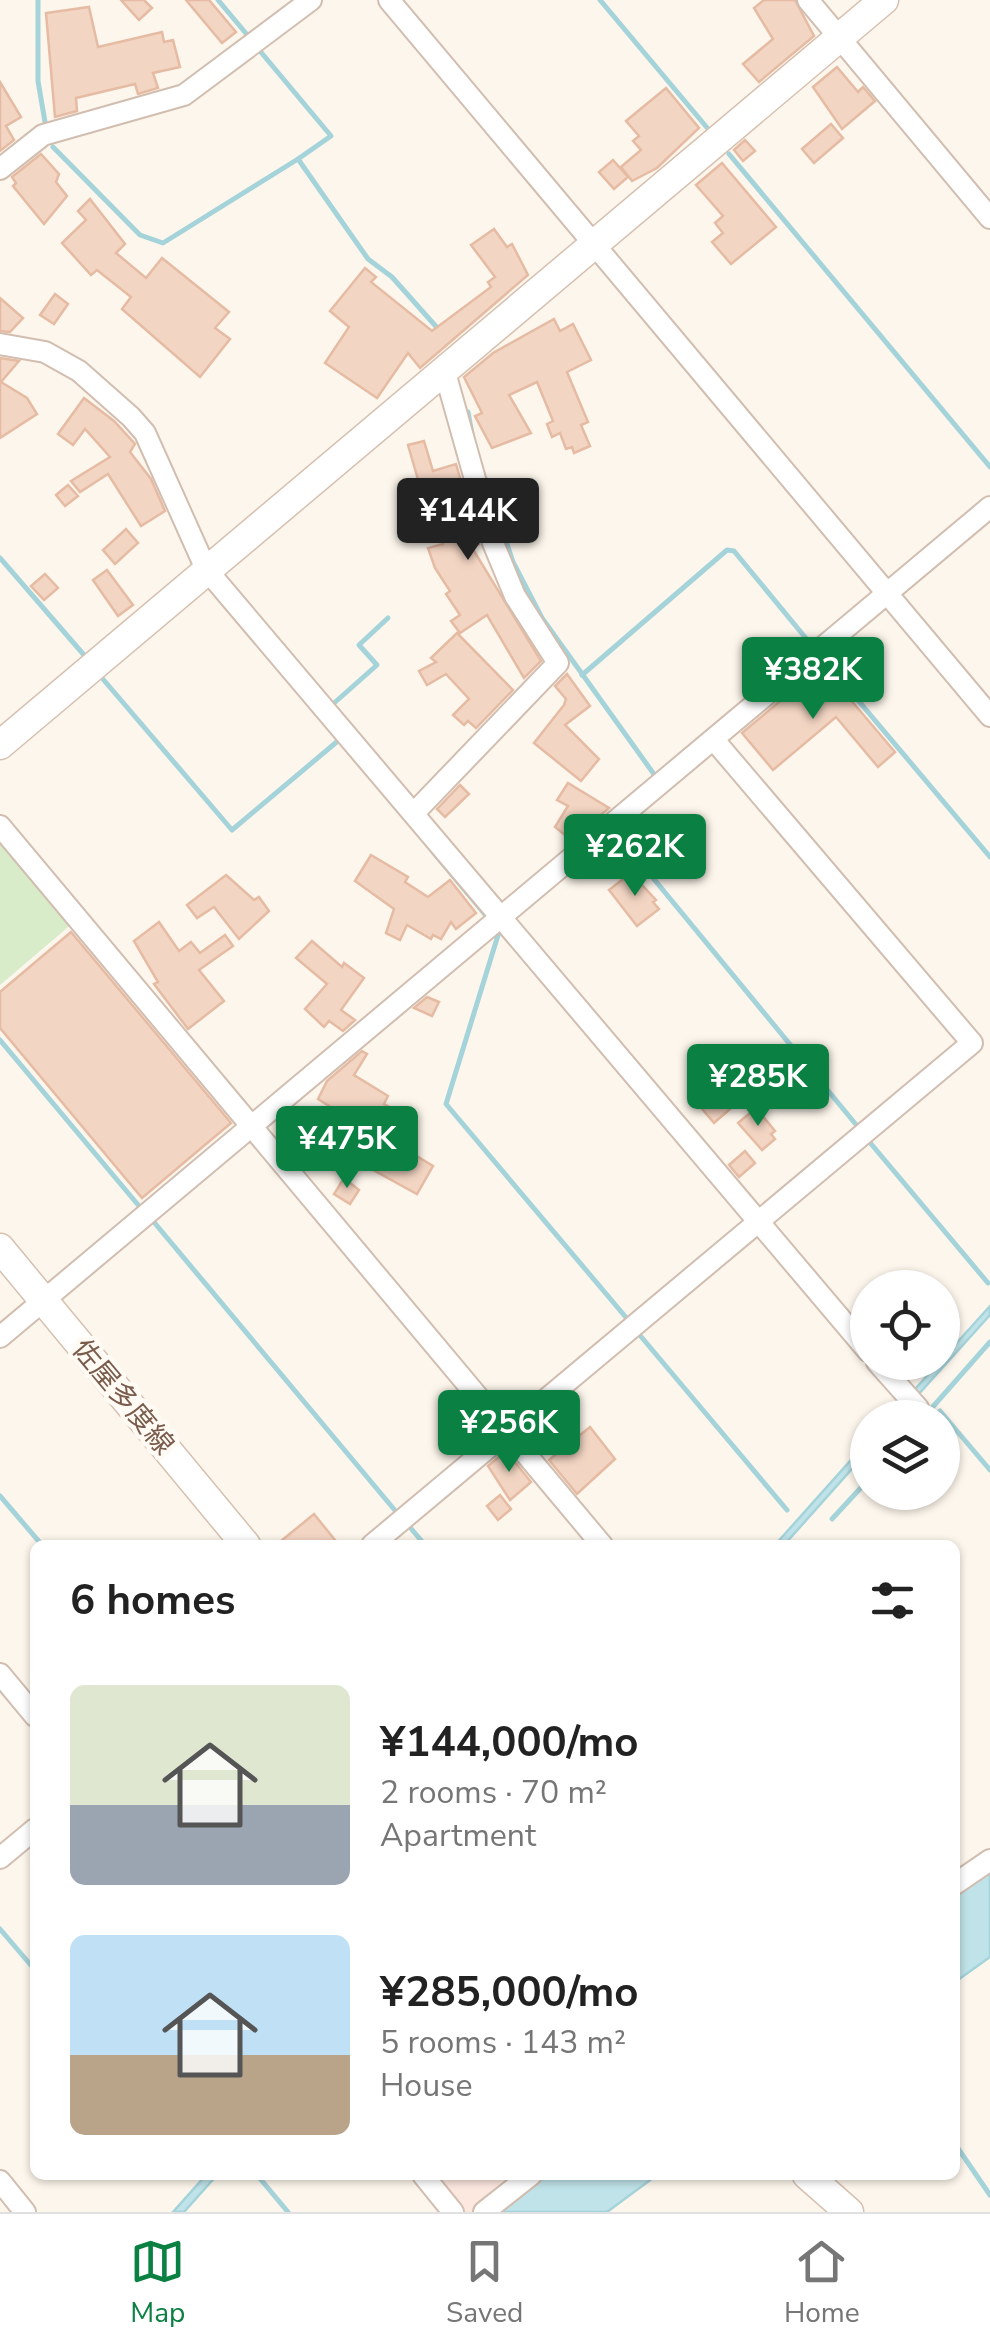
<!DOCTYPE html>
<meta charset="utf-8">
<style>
body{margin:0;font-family:"Nunito Sans","Noto Sans JP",sans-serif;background:#f2f2f2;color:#222;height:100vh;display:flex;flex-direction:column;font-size:38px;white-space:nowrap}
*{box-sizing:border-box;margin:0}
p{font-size:32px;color:#767676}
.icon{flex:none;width:55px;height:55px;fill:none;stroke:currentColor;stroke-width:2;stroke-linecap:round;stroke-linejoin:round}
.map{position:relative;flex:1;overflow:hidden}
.details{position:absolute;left:30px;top:1540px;width:930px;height:640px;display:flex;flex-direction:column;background:#fff;border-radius:15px;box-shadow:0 2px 8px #0004}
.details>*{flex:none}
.buttons{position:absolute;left:850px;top:1270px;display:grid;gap:20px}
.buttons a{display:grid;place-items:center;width:110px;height:110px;border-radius:50%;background:#fff;box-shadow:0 2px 8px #0004;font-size:50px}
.price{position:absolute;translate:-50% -85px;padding:0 22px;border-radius:10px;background:#0b8043;color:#fff;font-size:32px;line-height:65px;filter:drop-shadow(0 2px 5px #0008)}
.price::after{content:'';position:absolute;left:50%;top:60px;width:30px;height:22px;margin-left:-15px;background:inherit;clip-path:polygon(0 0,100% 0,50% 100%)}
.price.on{background:#222;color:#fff}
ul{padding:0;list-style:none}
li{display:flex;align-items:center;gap:30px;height:250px;padding:0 40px}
li span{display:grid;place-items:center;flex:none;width:280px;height:200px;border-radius:15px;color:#555}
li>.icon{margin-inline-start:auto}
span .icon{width:120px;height:120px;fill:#fffc;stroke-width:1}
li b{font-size:42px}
h2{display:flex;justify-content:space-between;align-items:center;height:120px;padding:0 40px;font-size:42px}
.tab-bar{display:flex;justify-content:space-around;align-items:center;height:140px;border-top:2px solid #e0e0e0;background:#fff;font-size:28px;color:#767676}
.tab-bar a{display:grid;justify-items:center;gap:5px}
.tab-bar .on{color:#0b8043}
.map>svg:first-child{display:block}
.commercial{fill:#fde8e0}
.green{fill:#d8ecc9}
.water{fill:#bfe3e8;stroke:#a5d3da;stroke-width:2.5}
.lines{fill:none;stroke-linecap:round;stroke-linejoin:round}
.stream{stroke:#a5d3da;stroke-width:5}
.building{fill:#f3d5c3;stroke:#e6bba3;stroke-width:2.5}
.street-casing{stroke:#d1beb0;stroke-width:24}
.secondary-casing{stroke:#d6c0b0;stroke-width:31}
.street{stroke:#fff;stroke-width:20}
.secondary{stroke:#fff;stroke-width:28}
.labels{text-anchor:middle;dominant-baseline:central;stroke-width:9;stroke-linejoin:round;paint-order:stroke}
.street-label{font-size:28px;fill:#7a5c4d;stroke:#fffaf3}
</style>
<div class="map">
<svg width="990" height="2212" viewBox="0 0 990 2212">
<rect width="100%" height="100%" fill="#fdf6ec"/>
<path class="commercial" d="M428 2175H523L478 2212H459Z"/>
<path class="green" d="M0 834 74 922 0 985Z"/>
<g class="water">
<path d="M990 1306V1315L898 1417 889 1418Z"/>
<path d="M867 1442V1452L784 1545H775Z"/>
<path d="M990 1869V1957L955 1982V1892Z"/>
<path d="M206 2175H217L184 2212H173Z"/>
<path d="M543 2175H657L607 2212H497Z"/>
</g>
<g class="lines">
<g class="stream">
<path d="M38 0V81L45 122"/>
<path d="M218 0 249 37"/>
<path d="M600 0 709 130"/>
<path d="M260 51 331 136 298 159"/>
<path d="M53 147 140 235 163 243 298 159 368 259 392 277 440 331"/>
<path d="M729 154 990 467"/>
<path d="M468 412 472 434"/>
<path d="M485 478 513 562 542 618 656 777"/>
<path d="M0 558 84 655"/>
<path d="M825 661 990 857"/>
<path d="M582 675 727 550 734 551 809 642"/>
<path d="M102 678 232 830 339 740"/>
<path d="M333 704 377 665 359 645 388 618"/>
<path d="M616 833 858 1127"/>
<path d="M433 852 488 918"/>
<path d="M499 932 446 1104 629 1321"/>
<path d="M0 1040 139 1206"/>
<path d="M867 1139 988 1283"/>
<path d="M153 1221 398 1514"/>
<path d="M638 1333 787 1510"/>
<path d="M940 1411 990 1470"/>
<path d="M923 1418 990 1342"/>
<path d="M0 1496 42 1545"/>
<path d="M832 1519 868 1480"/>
<path d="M408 1525 425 1545"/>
<path d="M72 1545H73"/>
<path d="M0 1929 35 1970"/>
<path d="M955 2144 990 2195"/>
<path d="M257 2175 288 2212"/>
</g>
</g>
<g class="building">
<path d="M121 0H144L152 8 139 20Z"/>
<path d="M186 0H209L236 32 222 43Z"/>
<path d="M764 0H795L814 36 759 82 743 64 773 39 754 8Z"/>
<path d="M89 7 98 47 162 32 164 42 173 40 180 67 153 73 158 88 138 94 135 84 76 98 77 111 55 117 46 13Z"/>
<path d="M837 67 858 92 863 87 875 101 842 129 813 87Z"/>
<path d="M0 82 21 117 6 126 14 140 0 151Z"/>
<path d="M666 88 699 128 657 168 632 181 621 167 641 150 633 141 639 136 626 121Z"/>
<path d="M831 124 843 138 814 163 802 149Z"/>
<path d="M745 140 755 151 743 161 734 150Z"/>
<path d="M41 154 59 174 56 182 67 196 44 224 13 186 16 183 12 177Z"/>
<path d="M613 160 628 177 614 189 599 172Z"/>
<path d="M722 163 776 227 731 264 712 242 723 233 715 223 723 216 696 185Z"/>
<path d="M90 199 125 244 116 253 146 278 162 258 229 312 215 328 230 339 200 377 122 309 131 297 97 270 91 275 62 243 86 220 78 211Z"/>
<path d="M494 229 507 247 512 244 528 275 420 368 408 353 377 398 325 363 349 327 330 311 365 268 376 277 371 282 432 331 491 287 488 282 495 277 471 245Z"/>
<path d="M55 294 68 304 54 324 40 315Z"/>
<path d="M0 298 23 318 10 332 0 331Z"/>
<path d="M554 319 560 331 573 324 591 360 567 372 588 422 581 425 590 446 574 453 572 447 566 449 560 433 552 437 547 424 553 421 537 382 509 395 531 433 492 448 475 416 482 413 464 377 493 353Z"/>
<path d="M0 358 19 361 1 382 27 398 37 414 0 438Z"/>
<path d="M84 398 114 421 135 444 130 452 151 479 165 511 141 526 108 474 80 492 71 481 110 457 85 429 73 445 58 434Z"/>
<path d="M424 441 433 471 456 464 479 544 471 546 541 661 524 678 487 615 460 633 451 621 460 615 446 594 450 591 435 568 428 548 443 544 439 530 445 529 430 480 419 483 408 445Z"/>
<path d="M68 485 78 496 65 506 56 495Z"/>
<path d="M126 529 138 543 115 564 103 550Z"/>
<path d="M107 570 133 605 118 616 93 580Z"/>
<path d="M45 574 58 588 44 600 31 586Z"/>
<path d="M457 633 513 690 476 728 468 721 464 725 453 715 469 699 446 674 427 685 419 671 436 662 431 658Z"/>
<path d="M822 666 895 752 878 767 836 717 773 770 742 733Z"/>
<path d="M567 674 590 706 565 725 599 759 581 781 534 743 564 705 566 699 555 686Z"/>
<path d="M568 783 609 808 594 821 588 817 571 840 555 827 568 806 557 800Z"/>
<path d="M460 785 469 794 445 817 437 809Z"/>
<path d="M371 855 408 877 405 882 428 897 450 880 476 913 456 929 451 922 441 939 433 935 431 939 407 925 400 940 386 933 394 909 355 881Z"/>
<path d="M631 873 656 900 653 902 659 909 637 926 609 890Z"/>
<path d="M226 875 254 900 259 897 269 911 239 939 214 907 197 918 187 905Z"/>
<path d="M159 922 179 951 191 942 200 953 225 935 233 946 199 970 224 1001 188 1029 154 984 158 982 134 941Z"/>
<path d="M71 932 231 1123 142 1198 0 1028V992Z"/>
<path d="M312 941 342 967 344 963 364 978 341 1010 355 1020 343 1031 329 1021 324 1027 305 1009 327 984 296 958Z"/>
<path d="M427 997 439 1002 432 1016 414 1008Z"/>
<path d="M362 1051 367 1054 354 1075 388 1096 384 1104 395 1110 380 1134 433 1166 417 1194 355 1160 348 1153 364 1128 318 1099 327 1081Z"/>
<path d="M708 1083 730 1109 714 1123 692 1097Z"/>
<path d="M756 1108 775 1131 771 1134 775 1139 762 1150 738 1123Z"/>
<path d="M745 1151 755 1163 739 1177 729 1165Z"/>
<path d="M344 1178 359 1190 350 1204 334 1194Z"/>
<path d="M590 1427 615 1459 577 1494 549 1460Z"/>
<path d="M506 1451 531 1482 510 1500 488 1466Z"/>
<path d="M500 1495 511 1509 498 1520 487 1506Z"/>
<path d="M314 1514 339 1545H276L297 1528Z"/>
</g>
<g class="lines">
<g class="street-casing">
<g id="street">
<path d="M389 0 990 716"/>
<path d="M808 0 990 218"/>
<path d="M0 169 43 135 184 95 311 0"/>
<path d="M0 344 45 352 79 371 131 417 145 433 206 569 868 1351"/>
<path d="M414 813 558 663 515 596 493 543 444 369"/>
<path d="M0 826 602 1545"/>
<path d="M0 1337 990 507"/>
<path d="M877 1362 918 1408"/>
<path d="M372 1545 972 1043 714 740"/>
<path d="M0 1674 35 1716"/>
<path d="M0 1858 35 1829"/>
<path d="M955 1884 990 1860"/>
<path d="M423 2175 453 2212"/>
<path d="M0 2181 25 2212"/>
<path d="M484 2212 531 2175"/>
</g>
</g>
<g class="secondary-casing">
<g id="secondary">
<path d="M0 745 884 0"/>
<path d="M0 1248 246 1545"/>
<path d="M807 2175 849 2212"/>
</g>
</g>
<use href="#street" class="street"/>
<use href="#secondary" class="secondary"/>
</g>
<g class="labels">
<g class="street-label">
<text transform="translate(123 1397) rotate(50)">佐屋多度線</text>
</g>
</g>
</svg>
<div class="buttons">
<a><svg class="icon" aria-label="locate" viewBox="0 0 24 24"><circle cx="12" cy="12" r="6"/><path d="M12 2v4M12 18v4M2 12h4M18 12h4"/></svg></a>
<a><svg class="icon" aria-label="layers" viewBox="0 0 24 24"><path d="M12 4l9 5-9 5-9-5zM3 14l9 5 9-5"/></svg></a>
</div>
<b class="price on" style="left:468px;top:563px">¥144K</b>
<b class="price" style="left:813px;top:722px">¥382K</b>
<b class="price" style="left:635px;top:899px">¥262K</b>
<b class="price" style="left:758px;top:1129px">¥285K</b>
<b class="price" style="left:347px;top:1191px">¥475K</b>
<b class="price" style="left:509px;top:1475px">¥256K</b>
<section class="details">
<h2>6 homes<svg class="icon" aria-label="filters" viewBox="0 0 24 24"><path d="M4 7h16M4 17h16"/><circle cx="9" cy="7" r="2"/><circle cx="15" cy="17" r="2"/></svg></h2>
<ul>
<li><span style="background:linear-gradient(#dfe7d0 60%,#9aa5b1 0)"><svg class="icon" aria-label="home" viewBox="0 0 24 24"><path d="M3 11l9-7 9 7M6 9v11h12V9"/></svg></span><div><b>¥144,000/mo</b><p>2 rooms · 70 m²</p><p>Apartment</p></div></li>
<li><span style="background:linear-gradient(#bfe0f5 60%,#b9a48a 0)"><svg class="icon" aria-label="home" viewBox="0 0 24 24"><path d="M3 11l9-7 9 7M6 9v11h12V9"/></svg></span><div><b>¥285,000/mo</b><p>5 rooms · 143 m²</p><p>House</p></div></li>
</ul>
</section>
</div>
<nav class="tab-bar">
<a class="on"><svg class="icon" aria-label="map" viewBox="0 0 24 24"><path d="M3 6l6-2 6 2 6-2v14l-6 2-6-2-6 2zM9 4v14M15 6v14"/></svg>Map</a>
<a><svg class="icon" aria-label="saved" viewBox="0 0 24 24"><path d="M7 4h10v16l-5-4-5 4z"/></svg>Saved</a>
<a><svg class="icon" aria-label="home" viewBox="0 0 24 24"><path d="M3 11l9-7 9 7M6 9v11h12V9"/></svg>Home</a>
</nav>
